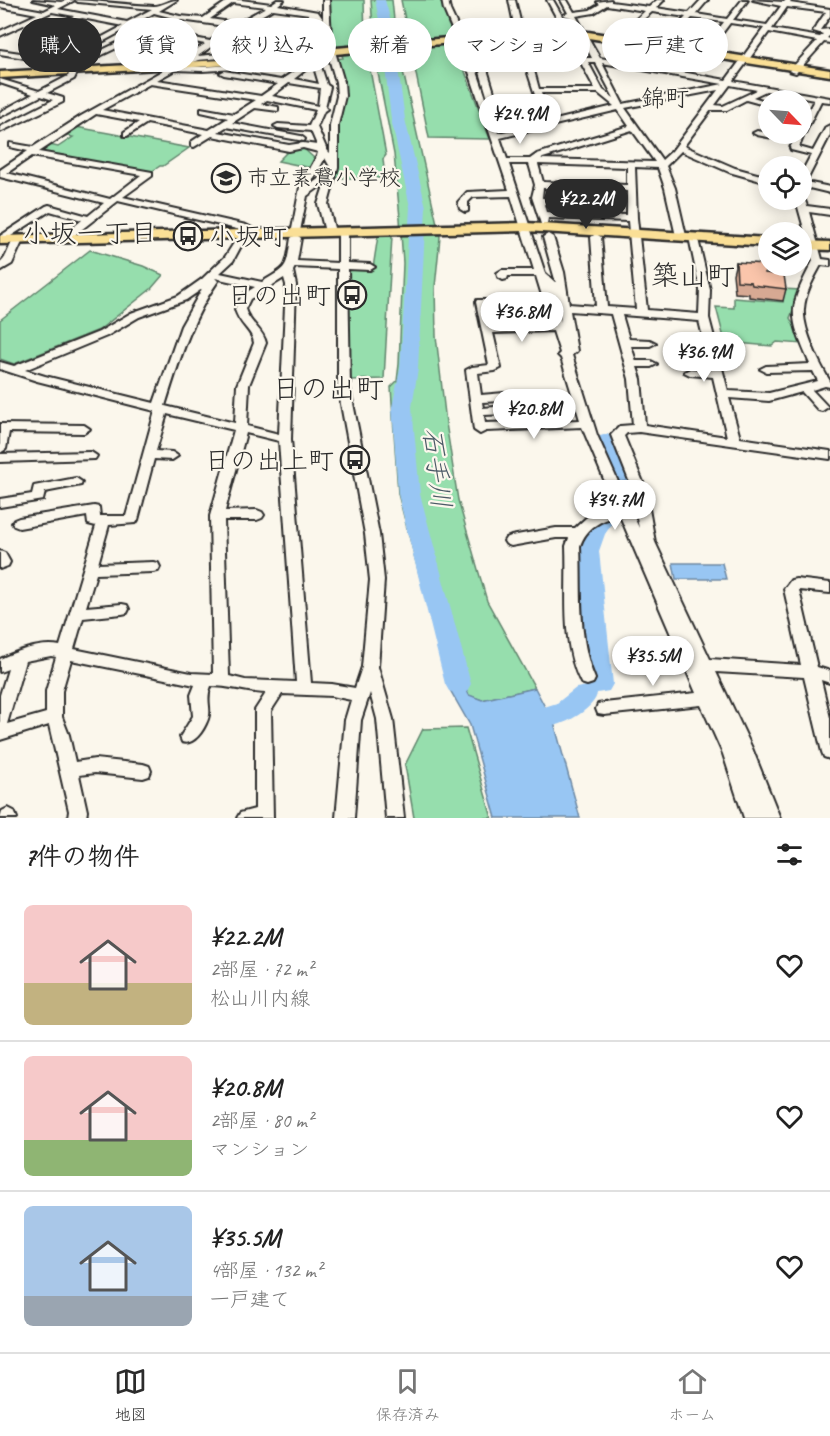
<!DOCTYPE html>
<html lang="ja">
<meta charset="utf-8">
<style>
body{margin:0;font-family:Caveat,"Klee One",sans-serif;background:#f2f2f2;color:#222;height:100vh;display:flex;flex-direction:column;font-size:22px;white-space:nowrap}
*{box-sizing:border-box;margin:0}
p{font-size:20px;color:#767676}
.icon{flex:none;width:33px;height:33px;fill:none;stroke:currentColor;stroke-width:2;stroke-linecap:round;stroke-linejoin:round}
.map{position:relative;height:818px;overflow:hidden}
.side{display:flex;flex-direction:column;background:#fff;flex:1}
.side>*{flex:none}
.top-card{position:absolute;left:18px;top:18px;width:795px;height:54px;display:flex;gap:12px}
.needle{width:39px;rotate:115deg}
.tools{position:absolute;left:758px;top:90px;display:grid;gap:12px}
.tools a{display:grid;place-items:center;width:54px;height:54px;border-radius:50%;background:#fff;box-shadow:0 3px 15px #0003;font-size:30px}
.price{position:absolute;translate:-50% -51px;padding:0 14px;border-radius:21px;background:#fff;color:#222;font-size:20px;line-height:39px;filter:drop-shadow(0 2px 3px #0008)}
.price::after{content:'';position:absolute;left:50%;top:36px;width:18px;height:14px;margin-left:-9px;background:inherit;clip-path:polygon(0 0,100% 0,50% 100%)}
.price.on{background:#2b2b2b;color:#fff}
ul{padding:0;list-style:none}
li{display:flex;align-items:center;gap:18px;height:150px;padding:0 24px}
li+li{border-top:2px solid #e0e0e0}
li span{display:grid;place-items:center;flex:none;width:168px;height:120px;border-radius:9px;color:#555}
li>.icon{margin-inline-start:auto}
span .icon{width:72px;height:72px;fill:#fffc;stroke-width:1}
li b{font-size:26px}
h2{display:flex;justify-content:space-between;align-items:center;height:72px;padding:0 24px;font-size:26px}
.tag{padding:0 21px;border-radius:27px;background:#fff;box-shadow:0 3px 15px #0003;font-size:21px;line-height:54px}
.tag.on{background:#2b2b2b;color:#fff}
.dock{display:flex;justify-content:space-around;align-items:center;height:84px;border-top:2px solid #e0e0e0;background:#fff;font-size:16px;color:#767676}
.dock a{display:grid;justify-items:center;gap:3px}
.dock .on{color:#2b2b2b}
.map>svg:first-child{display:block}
.green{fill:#96dead;stroke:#60846c;stroke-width:1.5}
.water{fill:#98c6f3;stroke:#6c88a3;stroke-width:1.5}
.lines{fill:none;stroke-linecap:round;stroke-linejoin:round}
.river{fill:#98c6f3;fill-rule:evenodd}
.minor-casing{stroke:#2b2b2b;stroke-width:4}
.major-casing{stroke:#2b2b2b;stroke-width:5}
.highway-casing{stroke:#2b2b2b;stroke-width:5}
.minor{fill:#fbf7ec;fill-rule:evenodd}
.major{fill:#fadf96;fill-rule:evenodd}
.highway{fill:#fadf96;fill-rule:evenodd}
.highway-bridge-casing{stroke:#2b2b2b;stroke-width:13;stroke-linecap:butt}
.highway-bridge{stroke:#fadf96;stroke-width:10}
.wall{fill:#d7a993;stroke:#2b2b2b;stroke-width:1.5}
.building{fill:#fac5ab;stroke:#2b2b2b;stroke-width:1.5}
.labels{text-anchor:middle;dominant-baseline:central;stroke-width:4.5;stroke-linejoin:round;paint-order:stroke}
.far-poi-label{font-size:22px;fill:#2b2b2b;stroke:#fbf7ec;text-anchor:start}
.far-quarter-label{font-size:24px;fill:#2b2b2b;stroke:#fbf7ec}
.poi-label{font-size:26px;fill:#2b2b2b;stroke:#fbf7ec;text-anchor:end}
.neighbourhood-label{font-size:27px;fill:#2b2b2b;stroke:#fbf7ec}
.water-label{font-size:27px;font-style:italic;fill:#4c5a67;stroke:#fbf7ec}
.quarter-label{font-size:28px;fill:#2b2b2b;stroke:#fbf7ec}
</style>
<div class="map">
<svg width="830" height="818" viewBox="0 0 830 818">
<rect width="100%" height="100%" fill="#fbf7ec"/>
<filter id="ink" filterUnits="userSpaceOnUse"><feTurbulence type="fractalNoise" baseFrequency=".0167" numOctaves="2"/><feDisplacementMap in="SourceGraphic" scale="12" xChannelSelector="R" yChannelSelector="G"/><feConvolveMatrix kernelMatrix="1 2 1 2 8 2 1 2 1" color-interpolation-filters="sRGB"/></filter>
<g filter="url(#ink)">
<g class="green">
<path d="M329 0H364L365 43 386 155 383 159 385 178H335L339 149 338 125 344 84 335 59 343 58 339 48H332L328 22Z"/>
<path d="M371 0H392L396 40 440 237 435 287 436 336 446 423 458 500 487 601 535 688 482 700 468 695 453 660 449 688 398 494 391 387 397 381 399 364 403 263 400 218 394 154 375 58Z"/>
<path d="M401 0H442L448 24 455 37 448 38 460 58 490 139 429 138Z"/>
<path d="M76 127 189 148 163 166H160L151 172 40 152 50 145 58 147 73 137 64 135Z"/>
<path d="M303 148 314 158 312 168 278 161 290 149Z"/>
<path d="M378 236H392L384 379 349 380 348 268H373Z"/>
<path d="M90 250 143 266 163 275 151 289 99 330 14 364 0 359V320Z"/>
<path d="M782 289 801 290 790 318 803 344 777 342 772 346 725 342 716 307 734 308V298L783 302Z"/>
<path d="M466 728 492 818H414L405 765 423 729Z"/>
</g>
<g class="water">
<path d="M673 563H722L726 579H676Z"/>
<path d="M453 658 469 695 482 700 535 688 555 726 580 818H496L470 725 449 688Z"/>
</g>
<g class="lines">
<g class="river">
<path d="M375 0H385L392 25 405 119 426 207 418 369 412 407 420 494 471 684 467 691 458 694 449 691 445 684 398 494 392 407 400 369 410 207 391 119 380 25Z"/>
<path d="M607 434 614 436 617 440 632 478 628 483 621 485 614 483 610 478 597 440 600 436Z"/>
<path d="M601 517 609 519 612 524 605 534 599 551 613 684 609 691 597 693C596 707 565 726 550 726 549 727 542 724 541 724L537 716 541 708 557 703 576 688 588 686 577 551 587 526 593 519Z"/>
</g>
<g class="minor-casing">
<g id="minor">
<path d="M33 0 62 2 67 0C96 0 125 5 154 6 162 6 169 0 177 0L159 11 180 16 203 18 226 2 224 0H241L271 4 277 0H284L278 5 318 12 323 19V0H329L331 38 344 82 345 96 338 125V167L328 204 335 232 333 234 330 235 325 232 318 204 325 183 307 196 300 231 297 232 292 229 300 187 317 156 318 152 303 148 289 151 212 136 194 147 191 146V142L203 134 147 123 127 136H124V132L139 122 96 114 39 152 152 172V176L123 197 246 225 256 230V234L248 233 233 261 220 273 262 282C289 266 286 269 291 238L296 235 301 238 297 261 338 263V232L343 229 348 232V263L370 264 375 267 370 270 348 269 350 388 379 534 384 580 378 667 393 719 404 818H386L377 719 370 693 361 720 354 818H336L345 720 351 700 332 696 282 694 271 711 273 818H237L240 813 255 809V710L266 693C247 692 229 686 211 686 205 700 212 709 208 719 204 730 194 746 182 742L180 737 193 716 191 695 195 685 71 660 62 691V717L69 735 75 762 95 759 143 764 149 766 151 771 149 776 143 778 95 773 79 775 87 811 86 818H68L69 811 49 725 0 740V695L8 669 0 672V659C17 651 41 642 60 646L96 526 88 524 87 516 19 528 14 526 12 523 14 520 19 518 94 506 99 507 100 516H126L155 411 37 381 0 369V362L14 366 99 332 131 313 178 296 202 279 225 257 241 232 245 231 118 201 67 241H61L59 239 82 220 50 211 0 243V236L46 206 49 205 88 216 104 203 0 177V170L28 151 10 147V143L33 147 81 116 169 67 205 44 148 33 128 43 150 47V51L121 46 81 65 74 79 47 93 63 98V102L0 132V127L53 100 41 96 0 117V112L33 94 0 83V79L39 91 68 76 74 66 0 54V50L61 59 123 26 82 18 45 36H41V34L74 16 52 12 0 36V31L37 14 0 7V3L44 11 56 5ZM75 0 78 2 152 9 127 22 58 9ZM233 3 266 7 237 23 210 19ZM273 9 309 14 308 46 198 56 225 37ZM154 13 173 18 149 27 135 24ZM181 20 232 27 210 41 153 30ZM315 20 322 24 314 37ZM130 27 144 30 77 62 69 60ZM323 31V38L336 82 337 96 330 125V153L327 150 317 127 324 111 327 109 325 107 330 87 327 85 315 48ZM309 50 312 60 202 67 182 66 198 60ZM313 64 319 84 294 79ZM303 65 281 80 224 71 220 73 224 75 278 84 261 96 157 80 175 70 202 71ZM289 83 320 88 318 106 272 96ZM150 84 256 100 234 114 201 108V112L228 118 209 130 102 110ZM267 100 316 110 309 126 278 124 274 126 278 128 311 131 317 145 303 143 289 145 218 132 226 127 304 141 305 139 301 136 232 123 255 108 278 111V107L261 104ZM32 156 141 175 110 199 7 173ZM325 158 330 167 328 172 310 185ZM295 267 338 269V388L365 534 370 580 362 667 355 688 332 684 311 683 291 439 296 285 293 271ZM215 278 255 287 242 295 235 309C239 325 253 331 254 343L237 385 235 423 165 406C179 362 191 319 218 281ZM284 278 286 285 279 434 247 426 249 385 266 343C263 329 249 323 245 309L250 299ZM202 289 181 326 154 403 45 376 25 370 107 336 139 317 186 300ZM167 414 234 430 210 516 213 674 191 673 74 649 83 618 122 614 127 613 129 609 127 605 122 604 86 607 96 574 153 572 158 571 160 567 158 563 153 562 98 564 109 525 136 523 138 520 154 459 172 460 178 456 172 452 156 451ZM246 433 279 441 296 682 245 680 229 676 224 520H257L262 518 264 515 262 512 257 510 225 511ZM51 656 56 657 46 691V713L7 724 25 661Z"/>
<path d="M442 0H448L450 10 472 57 492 115 496 114 489 102 478 65 485 61 480 47 474 41 476 40H480L487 44 567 37 563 30 493 34V32L495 31 515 29 509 0H515L522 29 561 26 547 0H553L586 58H592L570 17 563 15 568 13 561 0H567L574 12 590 10 600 4 597 2 611 0V2L649 7 657 0H664L656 8 689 13 701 0H708L696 14 727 19 742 0H748L733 20 767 25 781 6 753 0 784 2 786 0H792L790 3 830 9V16L820 30 830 29V35L827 38 830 39V43L824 42 796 73 789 71 817 41 769 32 733 81 830 98V102L821 101 805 133 802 135 803 137 799 147 813 151 826 127 830 125V135L806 182 830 187V193L801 186V174L811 155 791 150 790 148 793 142 757 135 753 133 757 131 795 137 797 134H801V125L814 100 766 91 753 97 768 102V106L746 100 727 110H711L684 146 735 168 768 177V183L729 172 681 151 666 166 675 188 686 236 684 238H678L676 236 665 188 658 168 635 167 637 218 647 310 699 314 700 290 689 237 691 235H697L710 290 709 318 728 391 769 393 818 381 813 371 766 372 760 369 766 366 810 364C788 314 788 309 813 261L796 200H801V197L804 198 807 206 830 209V215L809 212 822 259 830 260V266L821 265C814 278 805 293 804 309 802 328 820 365 830 381V387L825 386 812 390 828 407 822 411 818 410 802 392 769 401 729 398 740 438 830 451V459L639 432 627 433 624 436 645 487 655 542 710 659 801 665 784 589 791 580 796 579 830 583V593L799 590 817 667 830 671V683L821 680 830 718V759L824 757 822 752 804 677 716 672 752 748 780 818H762L756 801 762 818H744L723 754 701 705 604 715 598 714 596 709 598 704 604 703 696 693 620 516C601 519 586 528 580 546 582 591 577 637 595 679L593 683 587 685 581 683C560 642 568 591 566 546L569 538H556L511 546 506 544 504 541 506 538 511 536 556 528H575L587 517 616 508 582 427 486 431 480 434 474 430 466 370 472 367 489 365 476 302 477 300H485L486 302 492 327 551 325 536 276H508L507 279 503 280 498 277 497 273 502 270H534L511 196 473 197 468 202V211L465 212 460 209 458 202 467 192 509 190 464 57 444 10ZM607 5 645 11 616 38V40L618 41 652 12 686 17 656 48V52H659L692 18 724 22 696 57 700 59H703L730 23 764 28 726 80 676 71 693 51 689 49 669 70 600 58 576 16 594 13ZM787 7 826 12 813 31 823 34 820 37 772 29ZM569 41 578 58 531 59 529 53H526L522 55 524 59 492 60 487 48ZM588 62H595L614 98 603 90ZM532 63H581L595 89H539ZM602 63 723 84 623 104ZM490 64H525L544 123 498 133 493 120 505 116 497 102 486 66ZM730 85 757 90 723 106 715 105ZM718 90 672 151 662 160 625 108ZM541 93H598L614 106 551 121ZM618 110 629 126 537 154 530 159H507L500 138ZM632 130 655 162 541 159 543 158ZM509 164H529L535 185 532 197 541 224H547L548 218 628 221 636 309 607 307 601 237 596 234 591 237 596 306 569 304 564 272 553 237 548 234 543 237 556 283 545 273ZM538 164 627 167V185L543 182ZM543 188 627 191V215L546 212 544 204 594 206 599 203 594 200 542 198ZM553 296 559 308 561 322ZM570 311 611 314 629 379 633 425 620 426 611 435 630 483 619 484 597 435 572 355 577 351ZM622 315 699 321 703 337H686L680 340 686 343 705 344 707 353 686 352 680 355 686 358 709 360 711 370 690 369 684 372 690 375 713 377 727 437 645 425 641 379 637 367H651L657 364 651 361H636L631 346H650L656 343 650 340 629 339ZM553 331 560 353 558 355 561 358 580 420 485 423 484 415 506 414 512 410 506 406 483 408 482 402 504 401 510 397 504 393 481 395 478 373 495 371 501 368 493 333ZM632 492 639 528 623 493Z"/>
<path d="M642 33 647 34 638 43H634V41Z"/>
<path d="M269 36 282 40 267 49 238 42 242 40 266 45 272 41 265 38Z"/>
<path d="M18 237 23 240 12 264 0 271V263C9 257 8 242 18 237Z"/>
<path d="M0 424 84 425 90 429 84 433 9 432 6 449 0 453Z"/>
<path d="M91 452 97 456 95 459 0 462V454Z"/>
<path d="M76 478 82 482 81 485 45 492 43 500 0 507V499L32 494 34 486Z"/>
<path d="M0 551 5 553 10 562 8 566 0 569Z"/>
<path d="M8 808 14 811 17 818H0L2 811Z"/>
</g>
</g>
<g class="major-casing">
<g id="major">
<path d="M526 223 768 238V246L526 231 0 244V236Z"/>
<path d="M801 241 830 242V250L801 249Z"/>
</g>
</g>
<g class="highway-casing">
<g id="highway">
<path d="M582 31 830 70V76L582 37 508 39 503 36 508 33Z"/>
<path d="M470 36 473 37V41L314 56 309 53 314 50Z"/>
<path d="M276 57 281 60 280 62 0 78V72Z"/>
</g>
</g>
<use href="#minor" class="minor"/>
<use href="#major" class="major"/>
<use href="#highway" class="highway"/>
<g class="highway-bridge-casing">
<g id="highway-bridge">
<path d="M470 39 508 36"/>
<path d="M276 60 317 57"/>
</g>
</g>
<use href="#highway-bridge" class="highway-bridge"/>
</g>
<path class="wall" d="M736 262 786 289 783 301 749 297V294L735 293 733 274Z"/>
<path class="building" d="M736 262 764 264 765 273 784 275 786 289 752 285 751 282 737 281Z"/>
</g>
<defs>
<g id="school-ring" transform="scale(1.5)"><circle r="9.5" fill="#fbf7ec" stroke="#2b2b2b" stroke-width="1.5"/><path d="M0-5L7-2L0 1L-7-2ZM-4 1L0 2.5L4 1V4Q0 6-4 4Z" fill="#2b2b2b"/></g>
<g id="bus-ring" transform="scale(1.5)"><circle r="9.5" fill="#fbf7ec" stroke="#2b2b2b" stroke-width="1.5"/><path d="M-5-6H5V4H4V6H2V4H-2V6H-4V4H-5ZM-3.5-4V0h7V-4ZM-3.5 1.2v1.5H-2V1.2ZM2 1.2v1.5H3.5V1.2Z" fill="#2b2b2b"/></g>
</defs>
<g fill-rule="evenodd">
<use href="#school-ring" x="226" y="178"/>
<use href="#bus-ring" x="188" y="236"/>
<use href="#bus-ring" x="352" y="295"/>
<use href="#bus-ring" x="355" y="460"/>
</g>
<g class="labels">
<g class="far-poi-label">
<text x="247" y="178">市立素鵞小学校</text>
</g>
<g class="far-quarter-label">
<text x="665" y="98">錦町</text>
</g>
<g class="poi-label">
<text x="209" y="236" text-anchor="start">小坂町</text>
<text x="331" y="295">日の出町</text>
<text x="334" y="460">日の出上町</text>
</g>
<g class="neighbourhood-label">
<text x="90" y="233">小坂一丁目</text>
</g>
<g class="water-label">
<text transform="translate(437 468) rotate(83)">石手川</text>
</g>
<g class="quarter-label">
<text x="693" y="275">築山町</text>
<text x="328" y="388">日の出町</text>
</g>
</g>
</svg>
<div class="tools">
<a><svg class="needle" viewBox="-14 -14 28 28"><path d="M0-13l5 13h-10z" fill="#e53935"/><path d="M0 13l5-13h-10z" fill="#767676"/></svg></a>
<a><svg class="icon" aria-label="locate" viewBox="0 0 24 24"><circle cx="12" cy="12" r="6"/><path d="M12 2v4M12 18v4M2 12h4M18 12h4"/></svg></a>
<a><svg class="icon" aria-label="layers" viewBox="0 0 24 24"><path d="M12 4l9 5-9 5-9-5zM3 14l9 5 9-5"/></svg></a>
</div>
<b class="price" style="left:520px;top:145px">¥24.9M</b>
<b class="price on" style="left:586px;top:230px">¥22.2M</b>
<b class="price" style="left:522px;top:343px">¥36.8M</b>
<b class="price" style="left:704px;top:383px">¥36.9M</b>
<b class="price" style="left:534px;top:440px">¥20.8M</b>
<b class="price" style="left:615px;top:531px">¥34.7M</b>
<b class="price" style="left:653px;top:687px">¥35.5M</b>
<div class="top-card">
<a class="tag on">購入</a>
<a class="tag">賃貸</a>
<a class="tag">絞り込み</a>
<a class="tag">新着</a>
<a class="tag">マンション</a>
<a class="tag">一戸建て</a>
</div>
</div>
<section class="side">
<h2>7件の物件<svg class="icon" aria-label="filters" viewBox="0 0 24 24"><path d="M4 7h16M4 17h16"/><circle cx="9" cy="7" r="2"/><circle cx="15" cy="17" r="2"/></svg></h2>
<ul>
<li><span style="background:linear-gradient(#f6c9c9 65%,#c2b280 0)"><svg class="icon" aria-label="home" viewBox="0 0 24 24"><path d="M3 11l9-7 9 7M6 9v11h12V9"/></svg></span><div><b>¥22.2M</b><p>2部屋 · 72 m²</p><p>松山川内線</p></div><svg class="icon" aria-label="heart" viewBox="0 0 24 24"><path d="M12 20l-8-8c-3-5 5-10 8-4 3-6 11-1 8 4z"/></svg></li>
<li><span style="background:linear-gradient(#f6c9c9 70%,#8fb573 0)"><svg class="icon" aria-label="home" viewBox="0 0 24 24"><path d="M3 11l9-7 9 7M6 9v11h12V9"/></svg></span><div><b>¥20.8M</b><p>2部屋 · 80 m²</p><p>マンション</p></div><svg class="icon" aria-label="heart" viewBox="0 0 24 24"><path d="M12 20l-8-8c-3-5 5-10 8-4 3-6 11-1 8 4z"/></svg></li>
<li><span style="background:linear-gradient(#a9c7e8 75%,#9aa5b1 0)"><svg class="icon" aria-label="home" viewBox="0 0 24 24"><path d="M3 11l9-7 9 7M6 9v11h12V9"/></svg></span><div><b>¥35.5M</b><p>4部屋 · 132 m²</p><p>一戸建て</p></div><svg class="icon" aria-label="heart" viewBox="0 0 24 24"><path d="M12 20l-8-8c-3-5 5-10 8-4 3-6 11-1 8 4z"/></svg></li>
</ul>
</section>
<nav class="dock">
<a class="on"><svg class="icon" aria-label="map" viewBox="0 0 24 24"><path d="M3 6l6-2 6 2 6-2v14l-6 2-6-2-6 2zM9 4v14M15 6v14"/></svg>地図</a>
<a><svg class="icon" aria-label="saved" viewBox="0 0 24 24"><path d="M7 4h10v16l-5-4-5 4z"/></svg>保存済み</a>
<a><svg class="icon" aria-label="home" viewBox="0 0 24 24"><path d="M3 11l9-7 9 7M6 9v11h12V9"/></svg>ホーム</a>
</nav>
